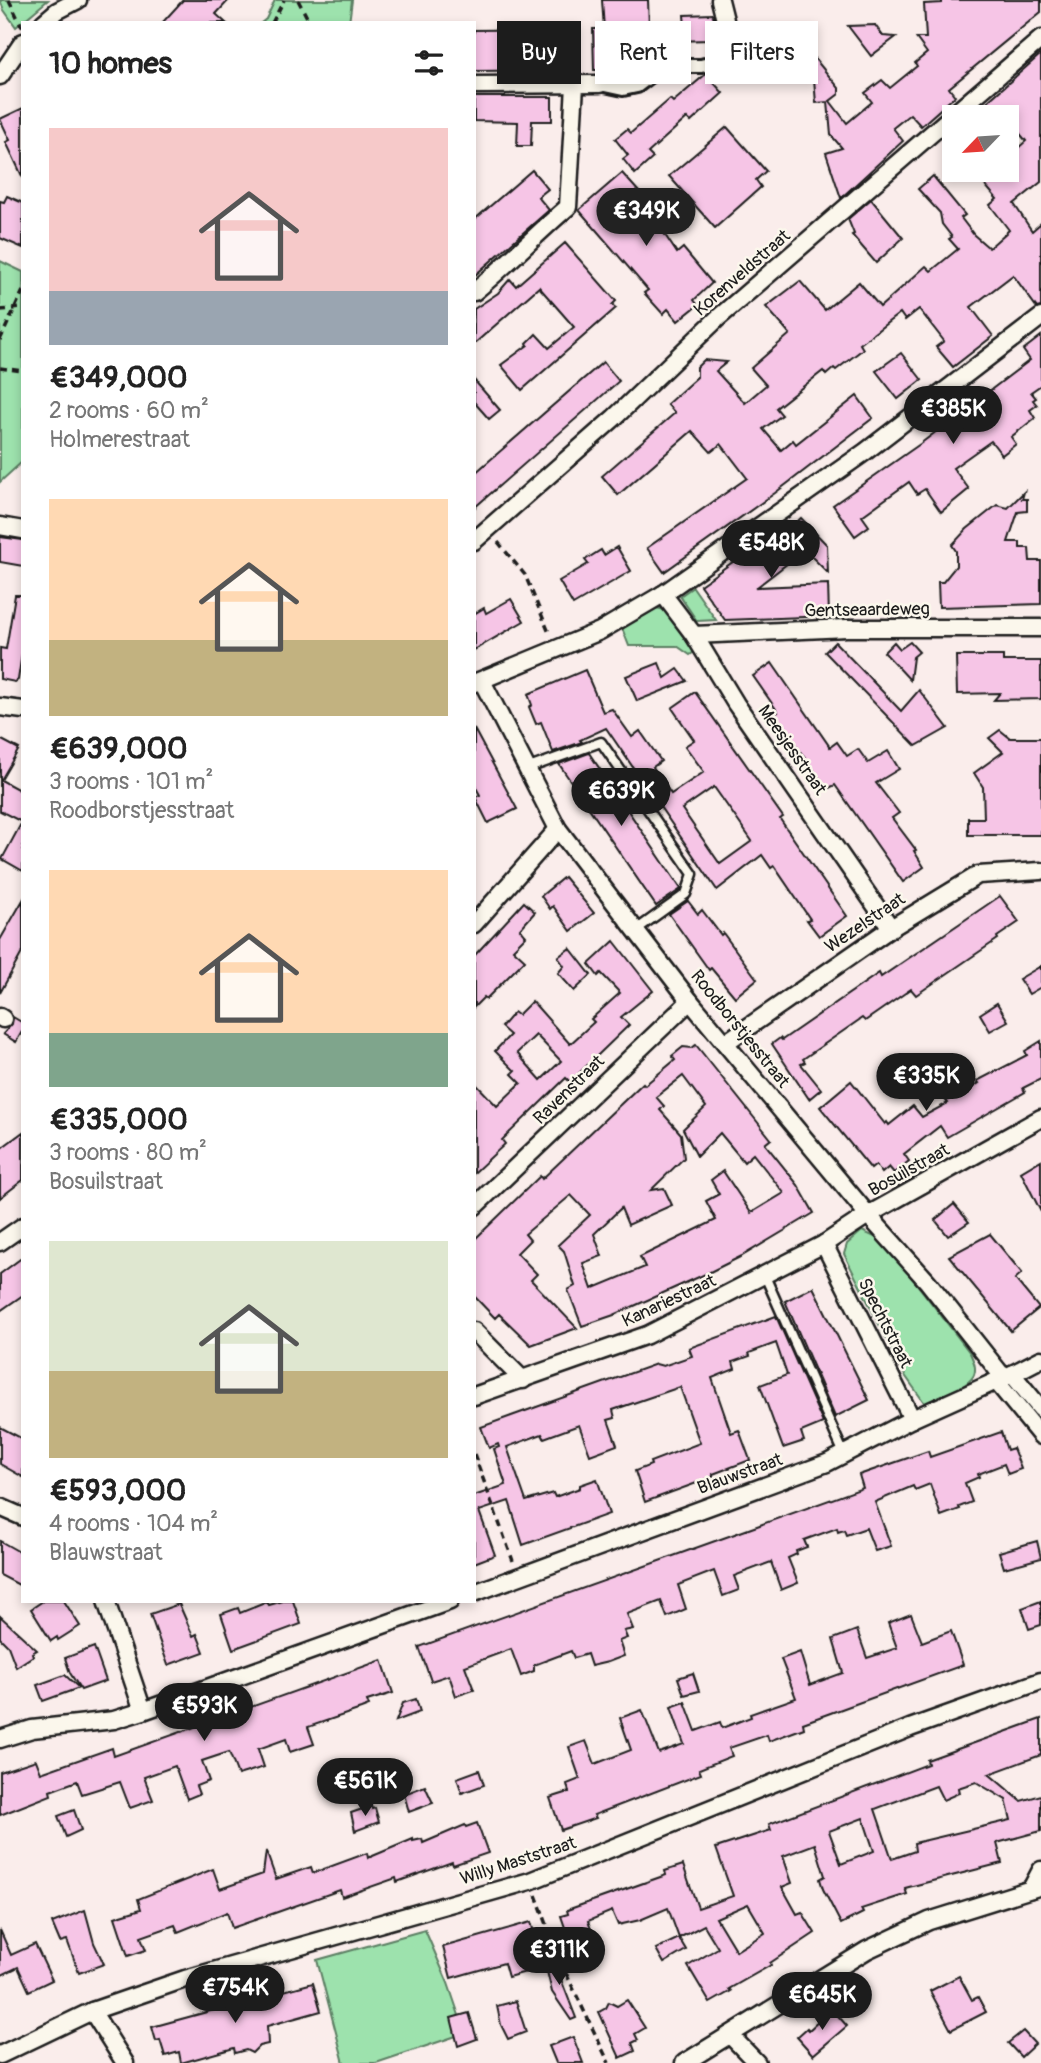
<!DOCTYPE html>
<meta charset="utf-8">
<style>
body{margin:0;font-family:Pangolin,sans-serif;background:#f2f2f2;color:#222;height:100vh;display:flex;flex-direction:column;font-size:26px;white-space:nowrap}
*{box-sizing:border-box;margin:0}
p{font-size:23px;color:#767676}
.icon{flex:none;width:38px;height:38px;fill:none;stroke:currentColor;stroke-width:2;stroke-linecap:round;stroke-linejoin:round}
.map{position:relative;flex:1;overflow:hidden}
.side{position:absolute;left:21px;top:21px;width:455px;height:1582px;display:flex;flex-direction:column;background:#fff;border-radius:0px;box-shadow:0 4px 10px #0003}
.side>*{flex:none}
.top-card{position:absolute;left:497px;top:21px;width:438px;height:63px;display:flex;gap:14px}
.needle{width:46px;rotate:245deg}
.controls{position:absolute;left:942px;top:105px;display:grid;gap:14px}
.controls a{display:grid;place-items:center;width:77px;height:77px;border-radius:0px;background:#fff;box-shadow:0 4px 10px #0003;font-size:35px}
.price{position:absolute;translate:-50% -60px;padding:0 16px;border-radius:24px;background:#1c1c1c;color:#fff;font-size:23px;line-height:46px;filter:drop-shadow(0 2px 4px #0008)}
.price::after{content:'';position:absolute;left:50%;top:42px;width:21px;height:16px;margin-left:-10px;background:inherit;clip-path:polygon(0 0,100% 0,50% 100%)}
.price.current{background:#222;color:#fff}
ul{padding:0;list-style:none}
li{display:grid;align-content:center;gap:14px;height:371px;padding:0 28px}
li span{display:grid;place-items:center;height:217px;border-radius:0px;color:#555}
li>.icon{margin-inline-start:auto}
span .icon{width:126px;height:126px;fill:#fffc;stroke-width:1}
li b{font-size:30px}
h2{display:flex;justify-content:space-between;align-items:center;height:84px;padding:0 28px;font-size:30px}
.pill{padding:0 24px;border-radius:0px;background:#fff;box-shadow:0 4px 10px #0003;font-size:24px;line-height:63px}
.pill.current{background:#1c1c1c;color:#fff}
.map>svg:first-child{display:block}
.green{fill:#9de2ad;stroke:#5c7f64;stroke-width:2}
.building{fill:#f6c5e6;stroke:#1c1c1c;stroke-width:2;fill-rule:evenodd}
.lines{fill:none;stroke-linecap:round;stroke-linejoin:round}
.service-casing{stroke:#1c1c1c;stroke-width:13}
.pedestrian-casing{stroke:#1c1c1c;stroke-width:18}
.minor-casing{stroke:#1c1c1c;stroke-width:21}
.path{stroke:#1c1c1c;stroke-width:3.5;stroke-dasharray:7 5;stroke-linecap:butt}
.service{stroke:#fbf7ec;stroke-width:8}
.pedestrian{stroke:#fbf7ec;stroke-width:12}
.minor{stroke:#fbf7ec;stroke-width:16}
.labels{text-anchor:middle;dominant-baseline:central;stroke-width:5;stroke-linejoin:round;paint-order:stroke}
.street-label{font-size:18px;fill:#1c1c1c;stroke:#fbf7ec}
</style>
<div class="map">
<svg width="1041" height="2063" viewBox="0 0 1041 2063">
<rect width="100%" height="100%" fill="#faedeb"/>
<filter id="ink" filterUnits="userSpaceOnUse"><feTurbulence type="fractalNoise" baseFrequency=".0143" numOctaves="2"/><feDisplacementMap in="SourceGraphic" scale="14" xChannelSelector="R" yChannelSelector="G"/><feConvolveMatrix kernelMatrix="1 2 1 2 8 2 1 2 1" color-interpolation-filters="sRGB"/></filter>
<g filter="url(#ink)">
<g class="green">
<path d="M0 0H48L16 27 4 10Z"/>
<path d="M275 0H352L349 23H261L266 19Z"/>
<path d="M0 261 23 272V461L0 482Z"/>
<path d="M693 587 716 620 697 621 680 596Z"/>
<path d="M656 608 665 610 694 652 690 655 677 646H629L622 628Z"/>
<path d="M862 1231 877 1238 889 1248 970 1353C973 1360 977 1367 974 1375 969 1386 938 1401 926 1405L904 1374 844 1254 847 1244Z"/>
<path d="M425 1930 448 1983 465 2033 376 2063H344L317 1960Z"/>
</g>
<g class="building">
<path d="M183 0H229L216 14 226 23H162Z"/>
<path d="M602 0H648L649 26H685L684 15 713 14 714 21 712 40 670 41V52L610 51V70H594L593 29H604Z"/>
<path d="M942 0H1041V12L949 88 955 96 921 126 910 114 893 128 903 141 841 198 826 153 842 148 831 135 828 102 816 103 814 79 797 80V64L812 61 811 54 839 88V94L830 101 847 123 872 102 865 93 882 80 890 88 917 66 915 63 927 53 916 38H926L924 4 942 3Z"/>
<path d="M875 25 883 36 896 37 871 56 848 26Z"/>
<path d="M568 29V70L474 71V30Z"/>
<path d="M1041 54V182L1014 204 1032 231 1041 223V307L1037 308 1013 275 971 307 993 336 953 367 936 347 944 341 919 309 905 320 900 313 860 344 863 349 836 370 834 368 826 375 823 371 776 408 782 415 763 429 781 450 793 440 796 444 857 396 873 418 775 493 664 572 647 548 747 478 721 444 711 452 692 431 618 495 602 476 675 413 667 404 697 377V367L704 360 727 362 716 371 745 403 766 385 751 368 790 334 766 307 800 281 825 310 859 282 880 307 926 266 931 271 958 249 949 239 952 237 942 224 940 213 918 189 933 176 965 215 961 218 974 235 989 248 1009 230 990 205 997 199 972 170H1006V159L1026 141 1006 117H970Z"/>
<path d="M706 74 723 93 691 122 687 118 648 153 653 158 635 174 623 159 628 155 615 139 627 129 631 133 670 99 673 102Z"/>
<path d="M474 97H552V121H532L531 146H517L518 122 474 121Z"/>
<path d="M23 108V178L6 142 10 140 0 119Z"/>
<path d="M727 127 766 171 756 180 761 187 715 228 669 176Z"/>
<path d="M532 170 548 189 538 197 549 210 474 276V220Z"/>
<path d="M622 173 640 193 638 194 665 225 661 229 677 253 683 248 712 283 694 300 698 305 678 321 668 309 663 314 644 293 648 290 579 210Z"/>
<path d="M7 196 23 203V248L0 238V201L4 202Z"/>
<path d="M871 199 903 238 876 263 852 235 854 234 848 219Z"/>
<path d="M565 243 616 301 612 305 616 308 522 390 501 365 528 345 527 343 536 334 549 348 574 327 539 287 474 344V309L498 293 510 279 516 286Z"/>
<path d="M1041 336V385L1031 392 1036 398 1033 400 1037 405 1030 410 1035 418 1011 437 1016 444 1002 455 991 441 953 468 969 489 941 512 925 489 917 494 909 482 862 516 869 526 855 536 833 505 920 444 1030 360 1023 350Z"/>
<path d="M901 353 922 380 898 399 876 371Z"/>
<path d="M603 362 619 381 474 508V474Z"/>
<path d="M474 380 500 410 489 419 474 402Z"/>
<path d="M1024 492 1022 499H1027V511L1018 512 1008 542H1020V548H1029L1030 561H1041V604L939 607 938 582H943L956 566V551L952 545 967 529 997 505 1008 508Z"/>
<path d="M801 518 827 545 828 573 805 550 757 587 828 584 829 616 725 620 700 585 784 526 788 530Z"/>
<path d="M0 537 23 540V566L0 562Z"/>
<path d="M617 547 631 571 573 605 559 581 588 564 585 560 601 550 604 555Z"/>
<path d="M15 595H23V647L18 680 15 682 0 679V648L6 649Z"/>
<path d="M511 599 524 621 474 650V614L484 608 486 613Z"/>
<path d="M835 642 901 711 919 690 948 728 916 746 825 652Z"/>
<path d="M894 642 900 649 910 642 919 652 913 657 910 680 884 652Z"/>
<path d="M956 656H1003V661H1041V699L994 700 1000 693 957 694Z"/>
<path d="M659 663 665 678 678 669 687 681 637 701 626 676Z"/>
<path d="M772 663 830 747 837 742 847 756 858 749 868 763 888 751 899 769 876 783 899 813 892 818 916 850 914 851 924 867 903 882 835 785 827 789 774 715 778 712 753 676Z"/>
<path d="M585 670 603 712 612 709 632 737 640 731 661 761 653 767 671 794 704 772 685 746 694 740 672 708 695 692 783 817 780 819 847 916 819 936 807 920 810 919 774 866 771 868 762 855 717 890 606 728 580 740 582 742 553 752 541 722 536 724 529 707 532 705 528 694ZM714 787 752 841 720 864 682 809Z"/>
<path d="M474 729 517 809 488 823 475 797 480 795 474 784Z"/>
<path d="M1000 730 1010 738H1041V835H968V818H984L983 787 974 773 1003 752 989 738Z"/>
<path d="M0 739 19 749 1 780 23 792V871L2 859 22 822 0 811Z"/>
<path d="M589 753 681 889 656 906 559 764Z"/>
<path d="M564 877 594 913 571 931 553 906 550 909 541 896Z"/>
<path d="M1000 896 1019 922 997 937 998 939 916 995 911 989 865 1021 862 1018 803 1059 805 1062 801 1064 821 1089 809 1099 772 1044 780 1038 782 1040 879 973 881 977Z"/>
<path d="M23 900V951L0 993V940Z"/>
<path d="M688 901 698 914 702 910 721 935 723 933 757 979 735 997 711 968 709 970 669 914Z"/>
<path d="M524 902 535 912 520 929 526 936 513 949 525 960 486 999 484 997 474 1007V956Z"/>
<path d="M614 941 653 991 621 1017 629 1025 570 1082 566 1078 502 1140 505 1144 474 1173V1082L497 1106 521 1083 512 1074 515 1071 495 1051 510 1035 501 1027 514 1012 518 1015 532 1001 570 1044 594 1022 591 1019 620 993 601 973 598 976 589 964ZM536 1035 561 1061 541 1080 517 1053Z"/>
<path d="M570 948 591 975 574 991 558 973 564 966 558 957Z"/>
<path d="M1041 966V987L1029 994 1019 979Z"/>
<path d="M997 1003 1008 1021 990 1031 980 1014Z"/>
<path d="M13 1017 23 1023V1030L16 1042 3 1034 12 1024Z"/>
<path d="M1041 1041V1079L1023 1088 1025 1092 947 1137 940 1126 904 1154 909 1161 894 1173 889 1167 882 1173 876 1165 871 1169 820 1107 851 1081 885 1124 887 1122 889 1125 913 1106 922 1117 948 1103 946 1101 972 1088 979 1083 977 1081 1027 1055 1025 1051Z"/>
<path d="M696 1045 771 1139 765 1144 798 1185 814 1213 742 1256 710 1272 614 1315 582 1326 568 1290 575 1286 564 1251 558 1245 590 1215 571 1195 525 1234 530 1240 517 1253 537 1274 531 1280 577 1328 531 1345 499 1314 495 1318 474 1296V1240L540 1176 542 1179 643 1083 645 1085 675 1060 672 1056 683 1047 692 1048ZM683 1076 706 1107 683 1129 697 1156 720 1133 744 1162 753 1154 784 1193 751 1213 723 1171 711 1180 719 1194 706 1201 716 1220 640 1257 645 1267 592 1289 583 1263 602 1256 594 1234 621 1208 628 1225 672 1205 664 1188 651 1190 684 1158 681 1134 660 1110 664 1106 656 1097Z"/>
<path d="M23 1132V1180L0 1198V1149Z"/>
<path d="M1041 1160V1212L1021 1172Z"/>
<path d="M954 1204 969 1222 948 1236 935 1220Z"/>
<path d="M990 1234 1022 1273 1015 1279 1039 1308 1011 1331 949 1256Z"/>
<path d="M23 1257V1295L0 1311V1274Z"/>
<path d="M813 1287 869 1400 835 1417 785 1301Z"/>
<path d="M776 1316 823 1423 801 1432 804 1441 783 1448 760 1385 787 1375 776 1343 749 1353 750 1356 733 1362 735 1369 712 1378 731 1433 739 1430 750 1460 713 1474V1477L645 1502 635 1471 651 1465 650 1462 700 1443 680 1387 613 1410 615 1418 608 1420 617 1445 590 1455 579 1425 544 1438 542 1434 507 1447 526 1501 553 1493 555 1497 580 1488V1485L597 1479 609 1514 523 1545 509 1501 479 1511 495 1555 474 1563V1496L506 1485 494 1449 499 1447 498 1444 489 1448 481 1427 656 1364 663 1366 692 1356 689 1348Z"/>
<path d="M0 1427 23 1439V1477L0 1464Z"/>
<path d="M1001 1432 1007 1450 1013 1448 1021 1469 1008 1474 1004 1464 978 1474 979 1477 965 1483 972 1502 959 1507 960 1509 941 1516 930 1484 915 1490 913 1486 875 1502 891 1546 875 1551 866 1528 846 1535 844 1530 838 1532 837 1528 804 1540 807 1547 796 1551 797 1554 788 1558 798 1583 781 1590 771 1562 734 1576 739 1590 723 1596 714 1571 678 1585 686 1609 667 1617 661 1601 627 1614 633 1629 624 1631 627 1638 619 1641 624 1656 608 1662 591 1666 587 1654 574 1658 571 1651 534 1665V1671L521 1676 511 1649 465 1666 474 1690 456 1696 449 1675 431 1681 419 1647 863 1488 859 1475 928 1451 930 1457Z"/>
<path d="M0 1541 23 1554V1587L0 1575Z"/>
<path d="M1037 1541 1041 1558 1004 1568 999 1552Z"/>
<path d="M43 1601H64L80 1626 58 1640 57 1637 51 1641 31 1609Z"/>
<path d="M283 1601H293L301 1624 233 1649 221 1614 238 1608 240 1613 267 1602 269 1605Z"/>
<path d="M1041 1601V1625L1029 1629 1022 1608Z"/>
<path d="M179 1604 193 1636 197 1634 204 1652 168 1665 150 1614Z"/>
<path d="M911 1614 922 1642 951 1631 963 1665 803 1723 804 1728 769 1741 767 1735 729 1748 732 1756 699 1769 701 1774 594 1815 596 1818 561 1830 550 1798 569 1792 567 1784 580 1779 569 1747 586 1741 595 1764 631 1750 620 1718 642 1710 659 1753 684 1744 671 1707 685 1702 696 1731 720 1722 722 1728 751 1717 750 1714 796 1698 781 1659 800 1652 810 1685 843 1673 833 1639 857 1630 867 1658 897 1648 888 1623Z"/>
<path d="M0 1616 37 1650 32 1653 33 1656 16 1667 8 1646 0 1638Z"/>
<path d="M94 1647 106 1681 81 1690 70 1673 65 1658Z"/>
<path d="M382 1660 393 1693 367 1701 369 1706 361 1709 308 1727 314 1744 290 1752 286 1739 258 1749 264 1767 238 1775 229 1752 202 1761 209 1781 196 1786 199 1794 187 1799 175 1766 144 1777 153 1800 130 1808 120 1782 82 1794 77 1781 50 1791 51 1795 0 1815V1772L36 1760 41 1773 112 1748 114 1756Z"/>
<path d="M693 1673 699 1691 684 1695 678 1678Z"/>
<path d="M65 1675 79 1688 43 1701 37 1685Z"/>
<path d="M416 1699 420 1712 396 1721 403 1703Z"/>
<path d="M1041 1719V1755L989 1774 1021 1801 1041 1795V1831L997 1843 1002 1863 905 1888 907 1894 861 1909 863 1913 841 1924 823 1889 820 1879 825 1876 815 1844 783 1856 792 1883 782 1887 797 1914 802 1912 815 1933 770 1963 771 1965 729 1989 731 1991 710 2003 688 1966 718 1948 704 1925 679 1938 668 1908 640 1920 618 1925 612 1911 588 1921 601 1956 578 1965 561 1916 568 1914 567 1910 666 1875 665 1871 683 1865 698 1908 733 1896 716 1848 771 1830 769 1824 928 1764 927 1760ZM976 1782 1006 1800 1011 1820 914 1843 915 1851 892 1859 875 1809 936 1786 943 1800 959 1793 958 1788ZM863 1818 874 1851 841 1864 829 1831ZM748 1904 765 1933 736 1951 716 1918Z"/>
<path d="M479 1770 484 1785 462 1793 457 1778Z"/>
<path d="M425 1786 433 1803 409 1812 404 1794Z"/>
<path d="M371 1806 372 1809 375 1808 379 1822 355 1831 351 1813Z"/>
<path d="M74 1810 81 1830 66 1837 58 1816Z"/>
<path d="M477 1823 488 1853 453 1865 452 1862 397 1882 396 1878 342 1897 340 1890 232 1928 227 1912 178 1932 175 1925 141 1937 146 1950 128 1956 115 1917 141 1909 138 1899 213 1869 220 1889 263 1874 266 1851 276 1879 311 1867 313 1873 367 1853 368 1858 413 1839V1841L422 1839 423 1843 465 1825 466 1827Z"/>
<path d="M85 1910 94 1943 104 1964 79 1973 67 1940 60 1942 52 1923Z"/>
<path d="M531 1922 544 1967 508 1977 504 1963 451 1978 443 1947Z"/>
<path d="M0 1930 11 1955 35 1944 52 1980 29 1991 18 1967 0 1976Z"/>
<path d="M679 1938 686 1950 664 1963 656 1949Z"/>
<path d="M552 1956 576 2018 571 2020 552 1992 544 1959Z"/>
<path d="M959 1976 972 2000 978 1997 986 2012 951 2030 930 1991Z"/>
<path d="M313 1983 321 2011 267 2026 268 2044 259 2046 252 2053 246 2050 235 2053 234 2048 181 2063 179 2052 165 2056 160 2040 156 2041 152 2027Z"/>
<path d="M627 2000 645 2028 635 2034 638 2040 632 2043 635 2051 620 2058 599 2012 606 2008 609 2002 617 2006Z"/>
<path d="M516 2001 526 2032 508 2039 501 2025 497 2006Z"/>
<path d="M832 2009 847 2026 813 2055 797 2037 807 2028 809 2030Z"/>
<path d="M469 2013 477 2039 458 2046 451 2018Z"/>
<path d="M1023 2031 1035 2044 1021 2057 1008 2043Z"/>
<path d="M573 2037 583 2063H556L549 2046Z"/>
</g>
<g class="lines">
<g class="service-casing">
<g id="service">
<path d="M526 769 601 742 693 874 686 894 636 930"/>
<path d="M765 1276 844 1454"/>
</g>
</g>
<g class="pedestrian-casing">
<path id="pedestrian" d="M600 84 623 89 637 86 658 70 669 66H701L720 61"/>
</g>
<g class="minor-casing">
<g id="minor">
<path d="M43 23 57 11 78 0"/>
<path d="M720 61 725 20 720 0"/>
<path d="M0 76 23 42"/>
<path d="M474 85 600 84"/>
<path d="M474 292C507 265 535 235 568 207L575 85"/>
<path d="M0 526 23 530"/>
<path d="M474 541 614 418 718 318 1041 39"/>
<path d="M663 594 694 635 736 704 891 928"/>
<path d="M694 635 847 628H1041"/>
<path d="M482 681 558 829 690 1001 868 1215 928 1282 1004 1378"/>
<path d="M474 683 600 631 663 594 865 452 1041 317"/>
<path d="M0 707 23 710"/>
<path d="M474 924 558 829"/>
<path d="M0 1017 3 1019"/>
<path d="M725 1043 891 928 978 875 1041 871"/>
<path d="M474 1207 690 1001"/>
<path d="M0 1242 23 1226"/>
<path d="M824 1244 912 1419"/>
<path d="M474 1331 523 1380"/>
<path d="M1012 1374 1041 1409"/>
<path d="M996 1381 1041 1436"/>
<path d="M474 1396 647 1335 824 1244 868 1215 1041 1118"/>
<path d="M0 1507 23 1517"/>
<path d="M474 1593 827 1463 912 1419 1012 1374 1041 1359"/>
<path d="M106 1601 143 1711"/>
<path d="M0 1739 32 1729 114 1720 143 1711 450 1601"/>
<path d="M1031 1889 1041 1870"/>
<path d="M92 2011 125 2063"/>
<path d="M731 2036 757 2063"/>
<path d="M0 2055 92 2011 185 1979 530 1881 910 1728 1041 1681"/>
<path d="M684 2063 867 1950 929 1921 1041 1886"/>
</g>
</g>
<g class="path">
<path d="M9 0 22 27"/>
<path d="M298 0 310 23"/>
<path d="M272 23 284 0"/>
<path d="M0 310 23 308"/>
<path d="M0 340 23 291"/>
<path d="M0 368 23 371"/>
<path d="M498 542 525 575 550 635"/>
<path d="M474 1454 513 1561"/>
<path d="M536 1895 563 1967 609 2063"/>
</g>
<use href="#service" class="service"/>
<use href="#pedestrian" class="pedestrian"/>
<use href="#minor" class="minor"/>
</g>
</g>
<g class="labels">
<g class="street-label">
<text transform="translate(742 273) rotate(-41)">Korenveldstraat</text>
<text transform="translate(867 610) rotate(-1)">Gentseaardeweg</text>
<text transform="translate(792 750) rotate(55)">Meesjesstraat</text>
<text transform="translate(865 923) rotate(-34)">Wezelstraat</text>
<text transform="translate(740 1029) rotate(51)">Roodborstjesstraat</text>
<text transform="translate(569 1090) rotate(-44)">Ravenstraat</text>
<text transform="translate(909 1170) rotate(-29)">Bosuilstraat</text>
<text transform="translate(669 1301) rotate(-25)">Kanariestraat</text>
<text transform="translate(885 1323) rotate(63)">Spechtstraat</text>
<text transform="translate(740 1474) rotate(-20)">Blauwstraat</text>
<text transform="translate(518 1861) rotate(-18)">Willy Maststraat</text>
</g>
</g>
</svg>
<div class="controls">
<a><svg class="needle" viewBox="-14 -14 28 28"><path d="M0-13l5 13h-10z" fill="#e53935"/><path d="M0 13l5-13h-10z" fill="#767676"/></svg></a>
</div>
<b class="price current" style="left:646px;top:248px">€349K</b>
<b class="price" style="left:953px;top:446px">€385K</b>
<b class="price" style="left:771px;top:580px">€548K</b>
<b class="price" style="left:621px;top:828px">€639K</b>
<b class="price" style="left:926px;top:1113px">€335K</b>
<b class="price" style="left:204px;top:1743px">€593K</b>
<b class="price" style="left:365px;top:1818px">€561K</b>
<b class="price" style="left:559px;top:1987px">€311K</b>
<b class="price" style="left:235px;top:2025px">€754K</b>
<b class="price" style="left:822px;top:2032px">€645K</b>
<div class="top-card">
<a class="pill current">Buy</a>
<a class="pill">Rent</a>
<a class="pill">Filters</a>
</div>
<section class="side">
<h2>10 homes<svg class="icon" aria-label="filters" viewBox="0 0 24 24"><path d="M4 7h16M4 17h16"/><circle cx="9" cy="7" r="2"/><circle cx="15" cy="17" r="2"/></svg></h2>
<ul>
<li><span style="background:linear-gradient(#f6c9c9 75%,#9aa5b1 0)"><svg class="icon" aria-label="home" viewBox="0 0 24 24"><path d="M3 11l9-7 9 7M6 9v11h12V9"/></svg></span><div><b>€349,000</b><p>2 rooms · 60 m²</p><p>Holmerestraat</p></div></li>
<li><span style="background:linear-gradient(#ffd9b3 65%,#c2b280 0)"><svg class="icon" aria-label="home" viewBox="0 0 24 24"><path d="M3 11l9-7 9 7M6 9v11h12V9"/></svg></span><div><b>€639,000</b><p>3 rooms · 101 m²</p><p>Roodborstjesstraat</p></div></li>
<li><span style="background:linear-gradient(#ffd9b3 75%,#7fa58c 0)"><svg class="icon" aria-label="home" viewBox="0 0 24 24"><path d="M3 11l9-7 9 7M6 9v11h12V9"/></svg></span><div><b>€335,000</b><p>3 rooms · 80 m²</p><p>Bosuilstraat</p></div></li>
<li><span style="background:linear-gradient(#dfe7d0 60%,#c2b280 0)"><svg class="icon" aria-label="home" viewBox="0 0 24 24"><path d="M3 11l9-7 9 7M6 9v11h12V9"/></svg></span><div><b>€593,000</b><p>4 rooms · 104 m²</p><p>Blauwstraat</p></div></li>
</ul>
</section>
</div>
